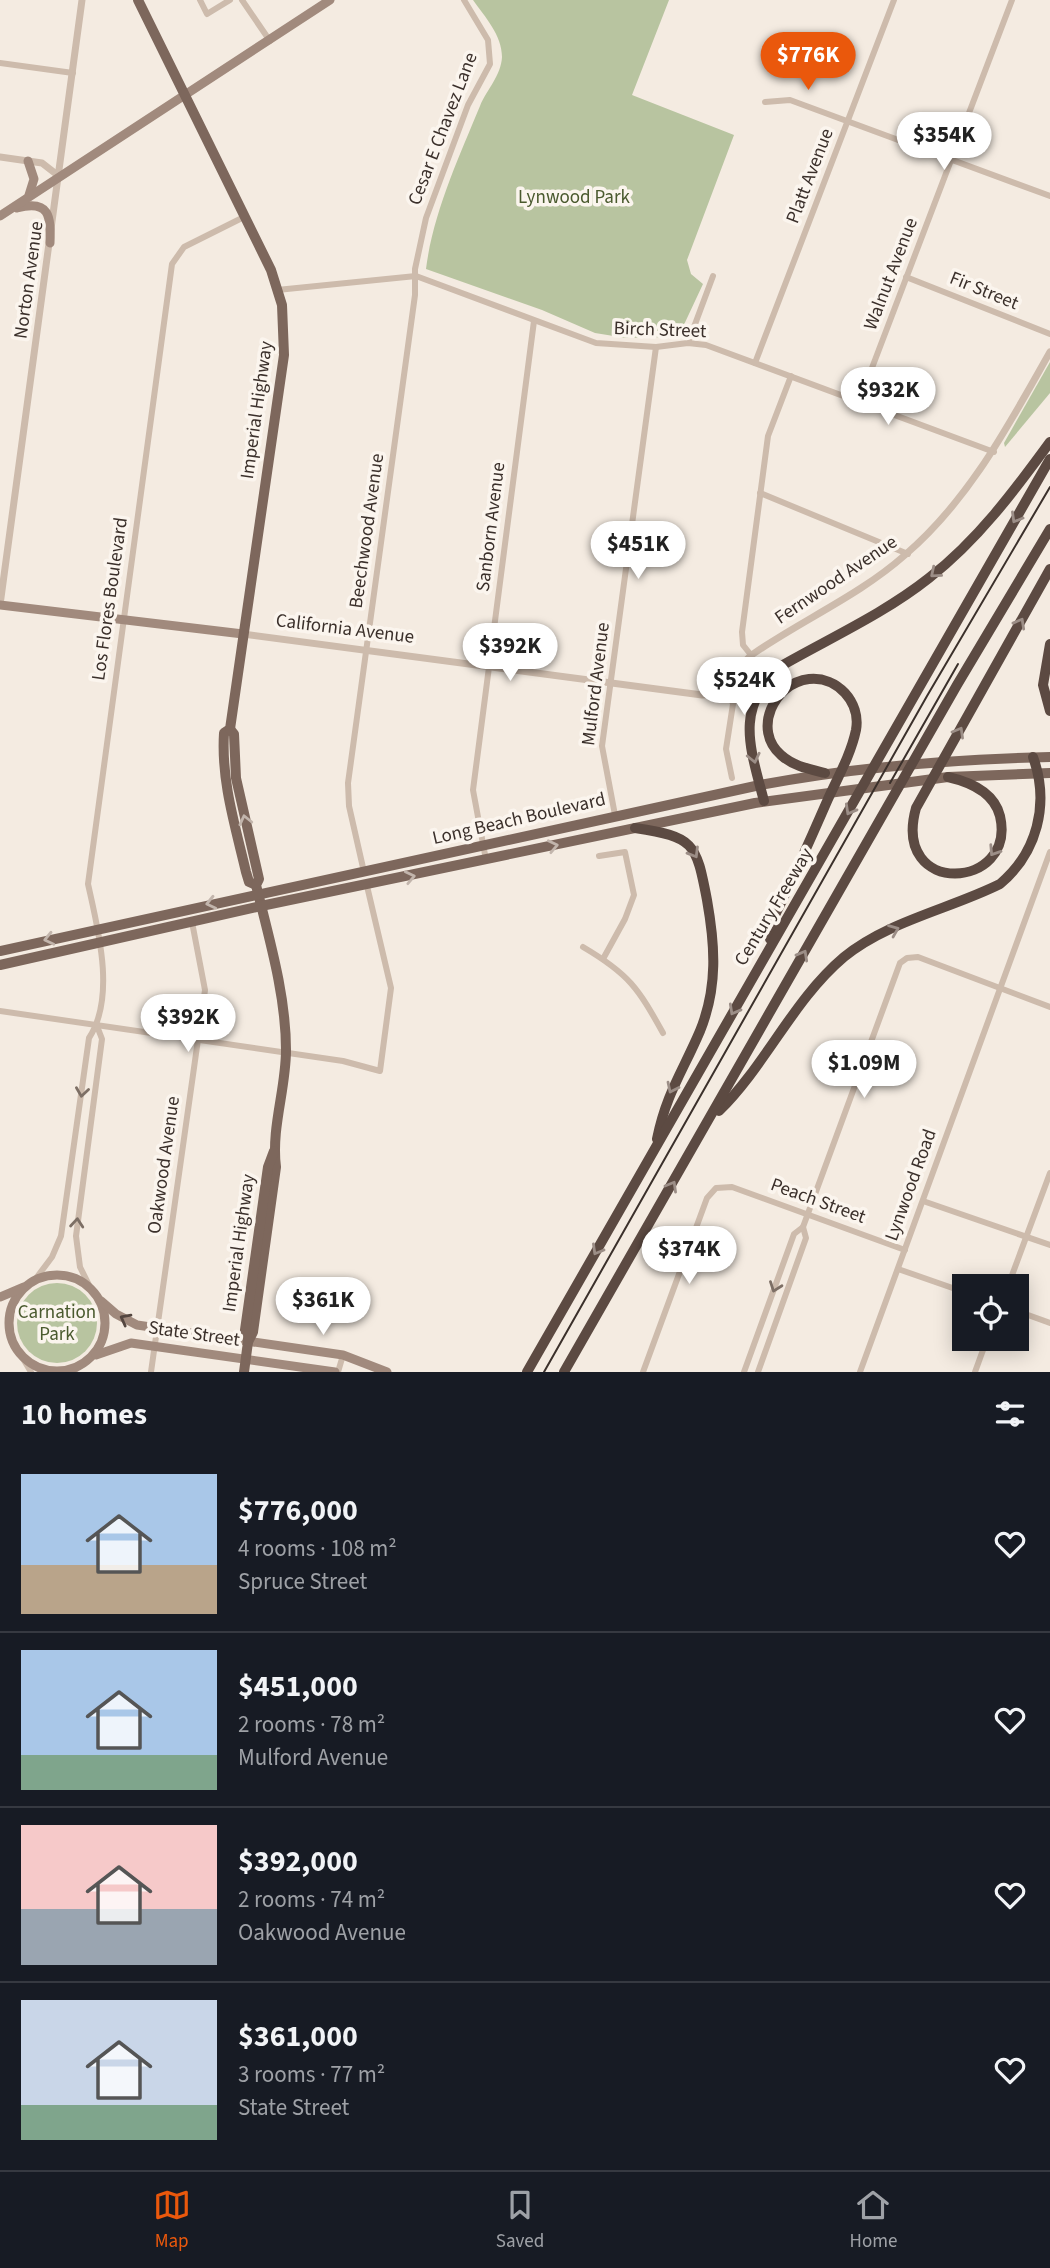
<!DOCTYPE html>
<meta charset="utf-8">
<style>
body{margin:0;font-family:"Source Sans 3",sans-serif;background:#20242c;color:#f1f3f6;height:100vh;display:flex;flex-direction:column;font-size:26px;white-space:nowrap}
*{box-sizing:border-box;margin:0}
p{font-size:23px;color:#9ea1a6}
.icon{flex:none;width:38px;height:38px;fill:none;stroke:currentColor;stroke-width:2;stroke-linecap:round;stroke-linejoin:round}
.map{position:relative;height:1372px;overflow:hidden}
.panel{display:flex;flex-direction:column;background:#171b24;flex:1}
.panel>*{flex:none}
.fabs{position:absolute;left:952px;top:1274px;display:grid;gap:14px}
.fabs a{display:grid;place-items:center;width:77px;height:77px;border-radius:0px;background:#171b24;box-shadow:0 4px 18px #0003;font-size:35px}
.price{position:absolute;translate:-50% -60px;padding:0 16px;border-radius:24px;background:#fff;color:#222;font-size:23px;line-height:46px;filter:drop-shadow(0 2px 4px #0008)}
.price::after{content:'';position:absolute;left:50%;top:42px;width:21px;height:16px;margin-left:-10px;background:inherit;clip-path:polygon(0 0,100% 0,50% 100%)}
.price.selected{background:#ea580c;color:#fff}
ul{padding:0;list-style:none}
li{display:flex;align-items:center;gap:21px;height:175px;padding:0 21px}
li+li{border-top:2px solid #363941}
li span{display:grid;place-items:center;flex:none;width:196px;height:140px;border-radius:0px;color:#555}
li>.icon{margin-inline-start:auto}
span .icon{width:84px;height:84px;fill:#fffc;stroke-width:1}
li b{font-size:30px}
h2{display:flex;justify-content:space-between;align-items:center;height:84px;padding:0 21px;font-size:30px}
.menu{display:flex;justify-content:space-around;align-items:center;height:98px;border-top:2px solid #363941;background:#171b24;font-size:19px;color:#9ea1a6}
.menu a{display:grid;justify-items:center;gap:4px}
.menu .selected{color:#ea580c}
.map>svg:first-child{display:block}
.green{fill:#b8c4a0}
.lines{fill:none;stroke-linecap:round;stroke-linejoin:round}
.minor{stroke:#cdbbac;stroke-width:6}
.tertiary{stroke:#cdbbac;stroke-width:7}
.secondary{stroke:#a18a7d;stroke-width:9}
.primary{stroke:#7d675c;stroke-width:10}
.motorway{stroke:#5c4a42;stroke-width:10}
.tram{stroke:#3b302b;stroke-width:2}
.oneway{stroke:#9c8e87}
.oneway2{stroke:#c2b5ac}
.oneway3{stroke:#7d6f65}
.oneway4{stroke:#544640}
.labels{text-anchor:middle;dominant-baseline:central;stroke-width:7;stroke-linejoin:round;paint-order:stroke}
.street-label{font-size:19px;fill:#3b302b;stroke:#fbf5ee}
.park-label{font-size:19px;fill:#4a5a2e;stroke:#fbf5ee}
</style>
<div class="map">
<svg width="1050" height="1372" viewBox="0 0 1050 1372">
<rect width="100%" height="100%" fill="#f4ebe1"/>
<g class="green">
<path d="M473 0H669L632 95 734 135 687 260 691 274 703 284 681 331 672 337 626 338 595 333 542 310 426 269C433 213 459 157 480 106 487 89 501 76 502 57 502 35 485 17 473 0Z"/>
<path d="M1050 362V393L1005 447 1004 443Z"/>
<circle cx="57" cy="1323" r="40"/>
</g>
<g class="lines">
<g class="minor">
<path d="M200 0 207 14 230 0"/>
<path d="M242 0 270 41"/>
<path d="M0 63 73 73"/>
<path d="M765 102 790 100 1050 196"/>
<path d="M906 277 1050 334"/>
<path d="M277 290 416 276 596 343 656 347 688 343 706 345 994 452"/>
<path d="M688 343 713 276"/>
<path d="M755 363 894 0"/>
<path d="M859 402 1012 0"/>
<path d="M760 493 908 554"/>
<path d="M751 655 743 645 742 632 768 436 791 376"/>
<path d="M728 688 733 704 726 749 732 778"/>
<path d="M615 815 602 746 656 347"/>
<path d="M599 856 625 852 634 895 625 919 603 959"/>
<path d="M486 860 473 790 534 321"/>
<path d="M364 872 349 806 348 783 415 295V269L426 218 468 105 490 64 488 40 464 0"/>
<path d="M583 947C629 974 638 988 663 1033"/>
<path d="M0 1011 343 1061 380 1071 391 988 367 886"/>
<path d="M923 1201 1050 1245"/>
<path d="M898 1269 964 1292"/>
<path d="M34 1281 52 1257 61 1236 89 1038C116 997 98 929 88 884L172 264 184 247 244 217"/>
<path d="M1008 1286 1050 1173"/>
<path d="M91 1289 80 1267 76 1236 102 1039 97 1026"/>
<path d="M1017 1311 1050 1323"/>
<path d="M22 1357 31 1372"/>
<path d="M74 1372 78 1367"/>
<path d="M151 1372 205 990 192 922"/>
<path d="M338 1372 343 1355"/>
<path d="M643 1372 707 1198 716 1188 732 1187 905 1250"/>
<path d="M744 1372 794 1234 803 1227 900 963 907 958 918 957 1050 1007"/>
<path d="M758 1372 806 1238 803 1227"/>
<path d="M860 1372 1050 852"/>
<path d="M975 1372 987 1339"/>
</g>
<g class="tertiary">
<path d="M0 157 42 163 60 177"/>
<path d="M0 605 82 0"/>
<path d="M243 634 702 695C738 694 730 670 753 654 802 620 860 595 905 555 970 499 1008 426 1050 352"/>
</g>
<g class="secondary">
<path d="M28 161 34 179 29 195"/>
<path d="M17 208C50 199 51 217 50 243"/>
<path d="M0 216 330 0"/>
<path d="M0 605 243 634"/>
<circle cx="57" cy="1323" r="48"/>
<path d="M0 1297 24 1287"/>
<path d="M101 1301 116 1314 137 1325 343 1355 387 1372"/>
<path d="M96 1355 131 1343 335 1372"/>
</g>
<g class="primary">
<path d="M138 0 271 270 282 305 284 355 230 729 224 733C221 781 235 825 246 872L249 882 256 885"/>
<path d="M230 729 234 734 236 778 259 879 256 885C269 938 286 995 286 1050 286 1089 271 1128 276 1167L253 1332 248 1342 244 1372"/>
<path d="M0 951 760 785C856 767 952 759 1050 757"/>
<path d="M0 965 261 906 755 803 948 777 1050 773"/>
<path d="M248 1342 245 1330 268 1167 274 1151"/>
</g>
<g class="motorway">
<path d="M1050 644 1043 685 1050 711"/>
<path d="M948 777C970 782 994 792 1000 816 1017 890 891 898 916 808L1050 569"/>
<path d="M764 801C750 747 734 708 781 666 830 638 885 613 929 578 977 541 1015 490 1050 442"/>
<path d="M635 828C694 837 696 842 707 900 715 945 718 987 700 1031 683 1071 666 1094 657 1139"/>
<path d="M770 939 775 915C794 877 811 838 828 799 838 777 851 754 856 730 861 702 837 676 809 679 774 683 752 730 781 755 793 766 809 769 825 773"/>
<path d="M719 1111C766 1065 793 1000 844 957 888 921 950 909 1000 884 1037 853 1050 804 1033 757"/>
<path d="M527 1372 1050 459"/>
<path d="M564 1372 957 685 1050 529"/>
</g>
<g class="tram">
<path d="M890 783 958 664"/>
<path d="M544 1372 927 696 1050 487"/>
</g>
</g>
<defs><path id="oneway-chevron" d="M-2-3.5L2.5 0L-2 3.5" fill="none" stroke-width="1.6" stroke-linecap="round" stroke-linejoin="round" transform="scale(1.75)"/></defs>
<g class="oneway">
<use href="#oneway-chevron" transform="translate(1016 518) rotate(120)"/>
<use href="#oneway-chevron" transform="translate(935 573) rotate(140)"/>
<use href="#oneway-chevron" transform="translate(1020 623) rotate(-61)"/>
<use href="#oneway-chevron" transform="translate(959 732) rotate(-60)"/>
<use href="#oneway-chevron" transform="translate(754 758) rotate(77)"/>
<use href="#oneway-chevron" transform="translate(850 810) rotate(119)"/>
<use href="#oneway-chevron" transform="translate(994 851) rotate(123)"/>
<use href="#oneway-chevron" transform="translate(694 853) rotate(59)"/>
<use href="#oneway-chevron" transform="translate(894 930) rotate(-22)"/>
<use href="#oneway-chevron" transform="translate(803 955) rotate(-61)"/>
<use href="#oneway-chevron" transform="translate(734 1010) rotate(119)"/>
<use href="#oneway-chevron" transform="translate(672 1088) rotate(116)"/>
<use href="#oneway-chevron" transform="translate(672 1186) rotate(-60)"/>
<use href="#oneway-chevron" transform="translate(597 1250) rotate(120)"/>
</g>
<g class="oneway2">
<use href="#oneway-chevron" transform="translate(245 820) rotate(-103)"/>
<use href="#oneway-chevron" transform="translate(553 846) rotate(-12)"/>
<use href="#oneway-chevron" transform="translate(410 877) rotate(-12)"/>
<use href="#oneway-chevron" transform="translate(211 903) rotate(167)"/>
<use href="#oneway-chevron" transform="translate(49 939) rotate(167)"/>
</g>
<g class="oneway3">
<use href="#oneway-chevron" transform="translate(82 1092) rotate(98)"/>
<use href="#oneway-chevron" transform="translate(77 1223) rotate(-85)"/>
<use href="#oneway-chevron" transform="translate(775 1287) rotate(110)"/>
</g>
<use class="oneway4" href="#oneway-chevron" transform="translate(125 1319) rotate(-152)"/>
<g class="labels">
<g class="street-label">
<text transform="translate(443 129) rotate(-69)">Cesar E Chavez Lane</text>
<text transform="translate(810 176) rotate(-69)">Platt Avenue</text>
<text transform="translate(891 274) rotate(-69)">Walnut Avenue</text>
<text transform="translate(29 280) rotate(-82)">Norton Avenue</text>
<text transform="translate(984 291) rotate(22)">Fir Street</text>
<text transform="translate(660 330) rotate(2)">Birch Street</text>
<text transform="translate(257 410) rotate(-82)">Imperial Highway</text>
<text transform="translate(491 527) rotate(-83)">Sanborn Avenue</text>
<text transform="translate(367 531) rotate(-82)">Beechwood Avenue</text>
<text transform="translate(836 580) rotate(-34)">Fernwood Avenue</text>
<text transform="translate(110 599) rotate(-82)">Los Flores Boulevard</text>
<text transform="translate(345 629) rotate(7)">California Avenue</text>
<text transform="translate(596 684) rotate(-83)">Mulford Avenue</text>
<text transform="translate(519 819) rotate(-13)">Long Beach Boulevard</text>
<text transform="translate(774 907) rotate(-59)">Century Freeway</text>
<text transform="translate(164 1165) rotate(-82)">Oakwood Avenue</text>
<text transform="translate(911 1185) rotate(-70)">Lynwood Road</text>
<text transform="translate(818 1201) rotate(20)">Peach Street</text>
<text transform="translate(239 1243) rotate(-82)">Imperial Highway</text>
<text transform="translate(194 1334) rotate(8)">State Street</text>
</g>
<g class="park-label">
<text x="574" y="197">Lynwood Park</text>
<text x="57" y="1312">Carnation<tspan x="57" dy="22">Park</tspan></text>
</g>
</g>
</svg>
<div class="fabs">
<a><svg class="icon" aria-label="locate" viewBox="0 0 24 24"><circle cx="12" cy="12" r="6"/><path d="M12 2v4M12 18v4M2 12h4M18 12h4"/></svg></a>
</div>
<b class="price selected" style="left:808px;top:92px">$776K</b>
<b class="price" style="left:944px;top:172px">$354K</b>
<b class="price" style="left:888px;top:427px">$932K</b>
<b class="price" style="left:638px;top:581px">$451K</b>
<b class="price" style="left:510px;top:683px">$392K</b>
<b class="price" style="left:744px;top:717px">$524K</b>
<b class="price" style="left:188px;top:1054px">$392K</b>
<b class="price" style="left:864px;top:1100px">$1.09M</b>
<b class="price" style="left:689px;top:1286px">$374K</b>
<b class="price" style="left:323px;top:1337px">$361K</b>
</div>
<section class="panel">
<h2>10 homes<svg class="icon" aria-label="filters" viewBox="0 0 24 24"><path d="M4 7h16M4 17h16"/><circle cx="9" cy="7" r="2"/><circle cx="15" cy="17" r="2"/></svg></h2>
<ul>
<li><span style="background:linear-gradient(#a9c7e8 65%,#b9a48a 0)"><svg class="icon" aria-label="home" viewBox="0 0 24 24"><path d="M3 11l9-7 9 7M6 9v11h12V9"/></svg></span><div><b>$776,000</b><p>4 rooms · 108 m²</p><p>Spruce Street</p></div><svg class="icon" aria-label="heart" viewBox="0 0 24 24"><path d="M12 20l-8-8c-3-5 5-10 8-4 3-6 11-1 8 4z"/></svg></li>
<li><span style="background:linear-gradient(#a9c7e8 75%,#7fa58c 0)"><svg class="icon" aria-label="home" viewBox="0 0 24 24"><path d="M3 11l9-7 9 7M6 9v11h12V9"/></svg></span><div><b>$451,000</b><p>2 rooms · 78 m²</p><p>Mulford Avenue</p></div><svg class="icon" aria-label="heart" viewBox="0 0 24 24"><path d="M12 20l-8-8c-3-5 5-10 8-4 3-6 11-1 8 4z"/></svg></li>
<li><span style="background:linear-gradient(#f6c9c9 60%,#9aa5b1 0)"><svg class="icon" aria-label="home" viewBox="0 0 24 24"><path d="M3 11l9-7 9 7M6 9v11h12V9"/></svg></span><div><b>$392,000</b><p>2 rooms · 74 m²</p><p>Oakwood Avenue</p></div><svg class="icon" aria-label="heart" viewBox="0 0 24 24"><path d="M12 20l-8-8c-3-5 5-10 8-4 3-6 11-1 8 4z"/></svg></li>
<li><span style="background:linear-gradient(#c9d6e8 75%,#7fa58c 0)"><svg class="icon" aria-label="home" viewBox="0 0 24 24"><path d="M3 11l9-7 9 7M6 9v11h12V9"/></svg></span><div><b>$361,000</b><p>3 rooms · 77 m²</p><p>State Street</p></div><svg class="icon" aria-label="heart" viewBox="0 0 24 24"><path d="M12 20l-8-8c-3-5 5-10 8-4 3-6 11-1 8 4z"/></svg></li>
</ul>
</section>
<nav class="menu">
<a class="selected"><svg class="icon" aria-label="map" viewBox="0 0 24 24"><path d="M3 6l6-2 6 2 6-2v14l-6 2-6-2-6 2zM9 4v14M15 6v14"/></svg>Map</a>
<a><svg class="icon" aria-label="saved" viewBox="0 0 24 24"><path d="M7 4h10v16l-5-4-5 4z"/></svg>Saved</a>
<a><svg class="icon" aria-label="home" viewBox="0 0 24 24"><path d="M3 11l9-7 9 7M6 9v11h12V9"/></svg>Home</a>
</nav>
